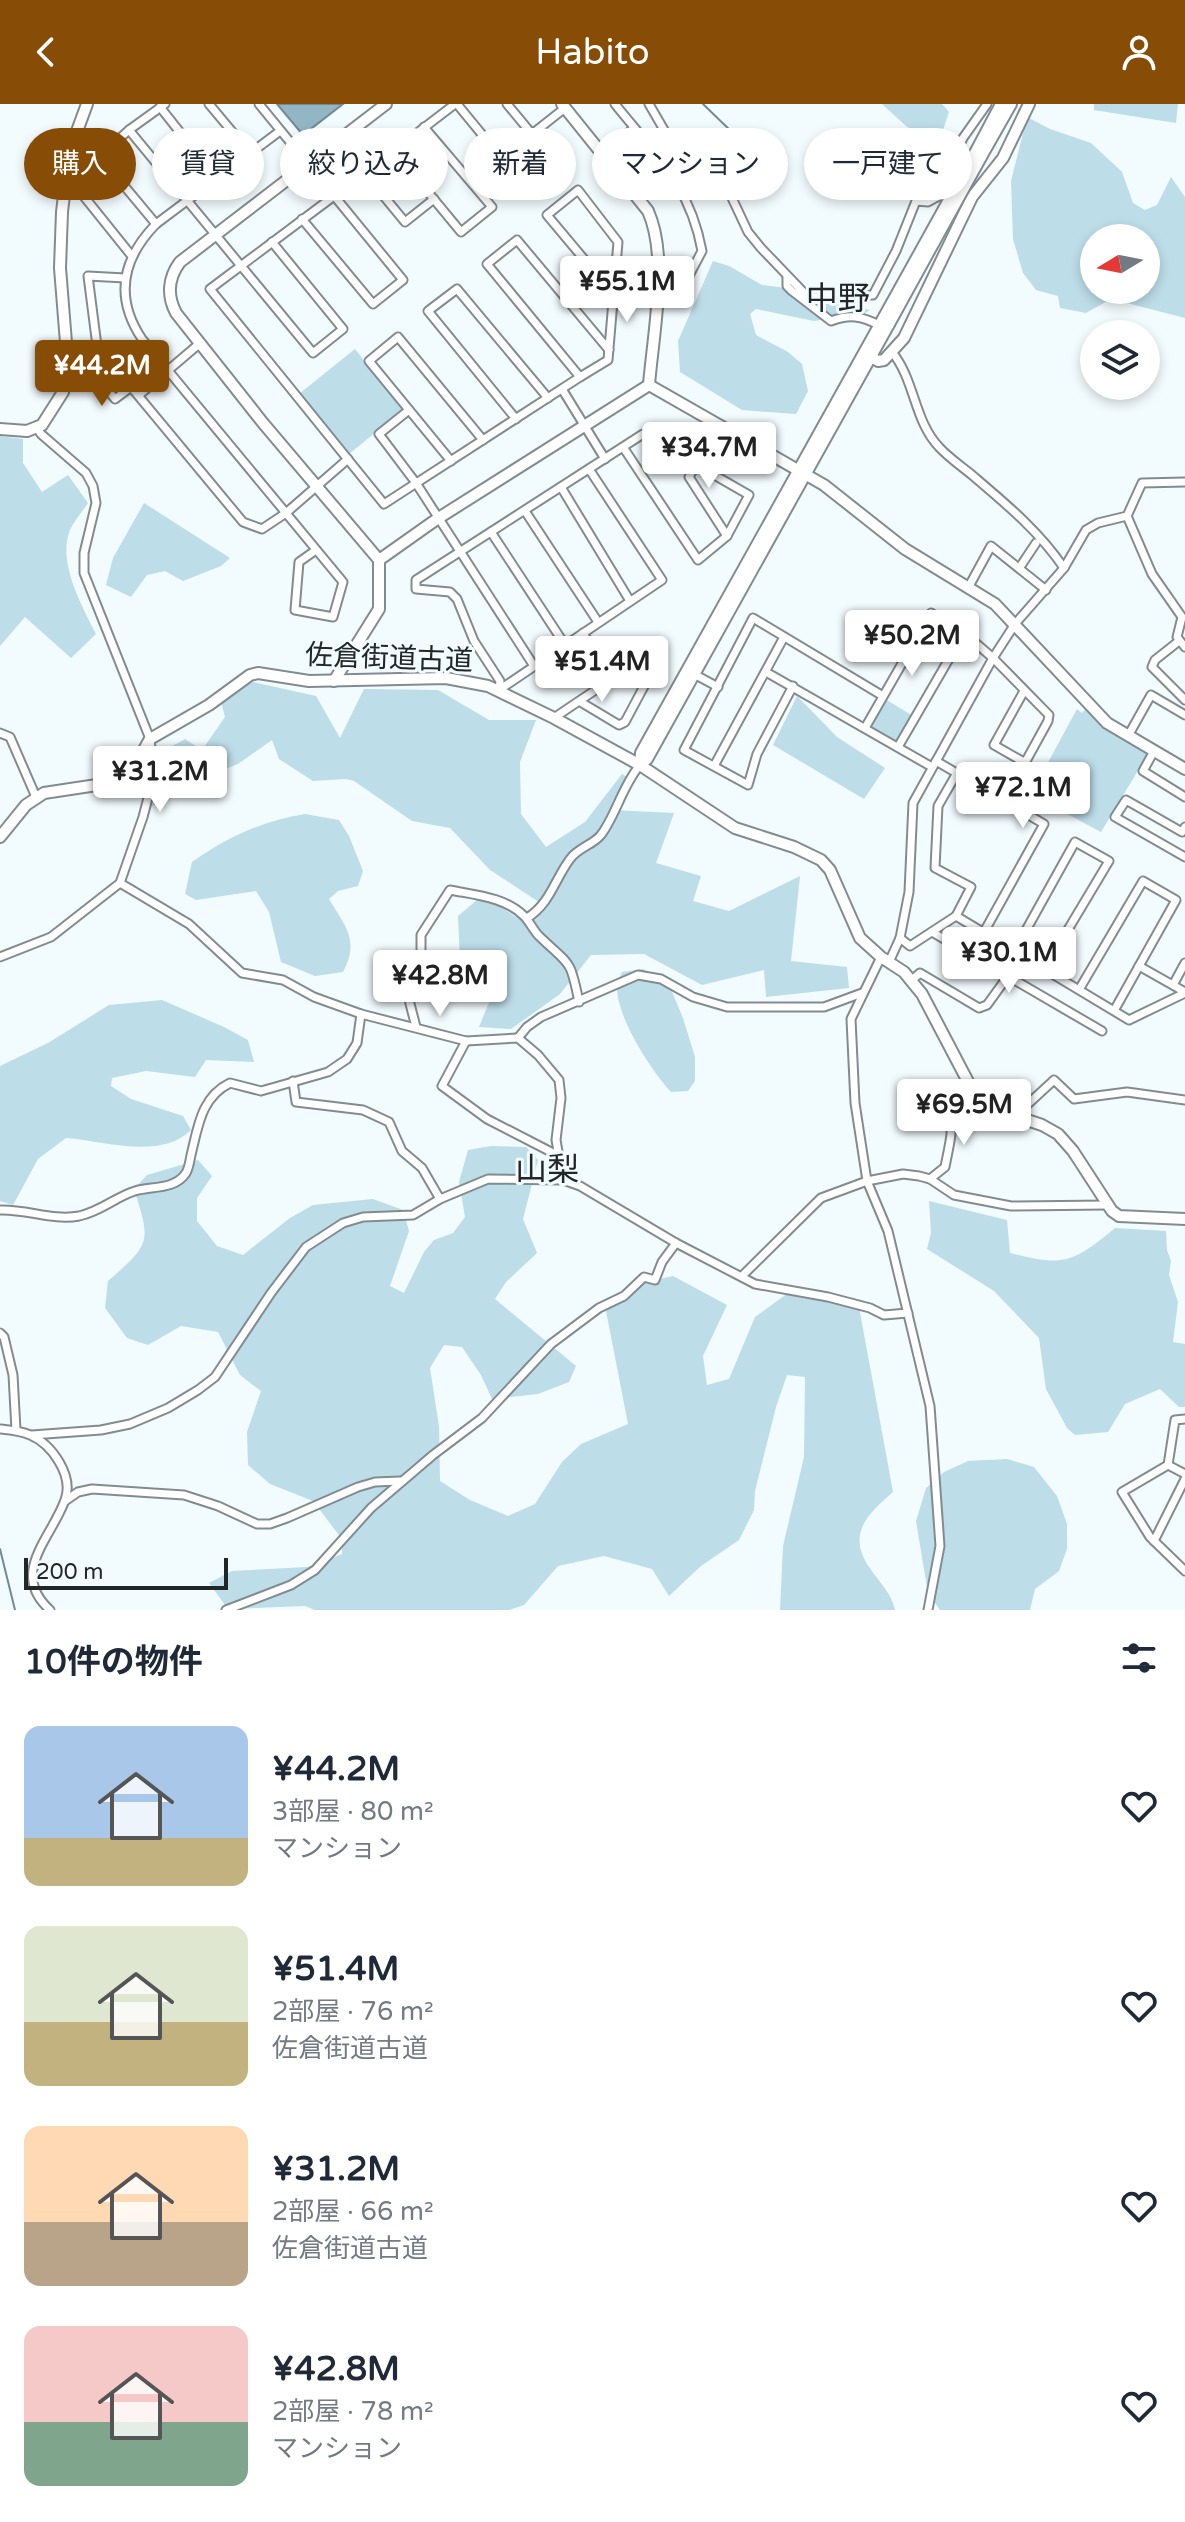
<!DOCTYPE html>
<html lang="ja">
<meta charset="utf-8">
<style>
body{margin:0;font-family:"Varela Round","Noto Sans JP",sans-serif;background:#f2f2f3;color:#1f2937;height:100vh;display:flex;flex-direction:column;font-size:30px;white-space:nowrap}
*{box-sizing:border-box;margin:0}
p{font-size:26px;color:#747a83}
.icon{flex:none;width:44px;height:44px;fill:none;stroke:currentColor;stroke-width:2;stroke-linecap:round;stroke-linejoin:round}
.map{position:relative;height:1506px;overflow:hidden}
.panel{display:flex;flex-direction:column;background:#fff;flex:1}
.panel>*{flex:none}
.top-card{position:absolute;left:24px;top:24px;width:1138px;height:72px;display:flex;gap:16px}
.needle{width:52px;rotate:260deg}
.fabs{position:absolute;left:1080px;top:120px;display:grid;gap:16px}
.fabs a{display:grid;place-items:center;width:80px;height:80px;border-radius:50%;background:#fff;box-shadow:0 4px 12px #0003;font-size:40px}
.scale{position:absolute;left:24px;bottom:20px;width:204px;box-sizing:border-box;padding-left:8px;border:4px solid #212627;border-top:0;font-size:22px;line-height:28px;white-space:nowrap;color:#212627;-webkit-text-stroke:6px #f2fbfe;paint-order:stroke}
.price{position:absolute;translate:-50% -68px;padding:0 18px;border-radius:8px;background:#fff;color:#222;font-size:26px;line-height:52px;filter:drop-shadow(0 2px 4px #0008)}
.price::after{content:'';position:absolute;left:50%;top:48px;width:24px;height:18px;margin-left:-12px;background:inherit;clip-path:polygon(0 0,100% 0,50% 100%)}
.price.selected{background:#874c06;color:#fff}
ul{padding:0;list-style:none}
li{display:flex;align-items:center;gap:24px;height:200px;padding:0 24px}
li span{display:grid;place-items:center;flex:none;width:224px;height:160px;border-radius:16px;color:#555}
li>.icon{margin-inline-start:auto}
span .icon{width:96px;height:96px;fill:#fffc;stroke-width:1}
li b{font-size:34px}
h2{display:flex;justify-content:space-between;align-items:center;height:96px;padding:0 24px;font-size:34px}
.tag{padding:0 28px;border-radius:36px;background:#fff;box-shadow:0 4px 12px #0003;font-size:28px;line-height:72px}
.tag.selected{background:#874c06;color:#fff}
header{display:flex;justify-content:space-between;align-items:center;height:104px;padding:0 24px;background:#874c06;color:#fff;font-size:36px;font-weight:600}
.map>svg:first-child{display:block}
.green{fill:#bddde9;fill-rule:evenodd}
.water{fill:#92b6c3;stroke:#708b94;stroke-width:2}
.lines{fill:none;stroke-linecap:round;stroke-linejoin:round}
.stream{stroke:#708b94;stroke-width:2}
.street-casing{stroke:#828c90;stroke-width:11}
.secondary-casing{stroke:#828c90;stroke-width:14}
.street{stroke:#fff;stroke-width:7}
.secondary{stroke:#fff;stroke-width:10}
.secondary-bridge-casing{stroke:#828c90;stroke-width:14;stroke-linecap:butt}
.secondary-bridge{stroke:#fff;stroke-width:10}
.labels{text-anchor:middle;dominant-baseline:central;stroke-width:6;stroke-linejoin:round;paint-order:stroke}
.street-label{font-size:28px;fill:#212627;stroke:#f2fbfe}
.quarter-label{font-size:32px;fill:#212627;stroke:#f2fbfe}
</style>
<header><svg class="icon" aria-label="back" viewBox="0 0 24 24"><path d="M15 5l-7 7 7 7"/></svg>Habito<svg class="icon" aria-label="person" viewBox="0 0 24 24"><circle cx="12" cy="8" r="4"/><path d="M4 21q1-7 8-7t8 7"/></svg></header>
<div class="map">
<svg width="1185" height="1506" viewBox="0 0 1185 1506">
<rect width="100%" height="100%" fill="#f2fbfe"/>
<g class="green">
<path d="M882 0H942L949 8 938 41 906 22Z"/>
<path d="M1094 0H1178L1176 19 1094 6Z"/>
<path d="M1027 13 1050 25 1091 39 1122 68 1133 99 1145 106 1157 101 1171 73 1185 93V214L1111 195 1086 209 1060 204 1058 192 1036 186 1023 169 1013 135 1011 77ZM1094 134H1146V186H1094Z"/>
<path d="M713 157 729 162 762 181 786 184 815 196 870 206 865 209 814 217 756 205 750 210 756 231 788 248 802 260 808 287 796 310 742 306 680 268 678 237Z"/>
<path d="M355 245 403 306 349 350 299 290Z"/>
<path d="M0 332 23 335V359L42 388 68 371 88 399C82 408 74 417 70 426 57 458 82 502 96 530L71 554 25 513 0 542Z"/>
<path d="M144 399 230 454 221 462 183 477 165 467 147 471 131 493 106 481 113 454Z"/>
<path d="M253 578 316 592 340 634 364 585 438 586 489 616H536L520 658 521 710 546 743 585 718 622 670 629 674 612 706 674 709 656 759 701 772 693 797 729 807 800 772 791 857 847 863 849 884 766 893 764 866 702 881 644 850 591 851 560 890 511 925 479 923 492 891 451 888 439 902 435 890 460 856 458 812 483 791 519 815 545 802 490 766 450 724 412 717 354 677 346 675 313 677 279 655 272 636 238 660 187 680 151 703 167 674 158 650 185 635 202 646 225 613 221 597Z"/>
<path d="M797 592 837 633 885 664 864 695 773 641Z"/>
<path d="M885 595 913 612 897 639 870 622Z"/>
<path d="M1086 604 1104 625 1148 650 1101 728 1056 704 1032 688 1077 605 1082 609Z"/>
<path d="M305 710 339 716 349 732 363 767 358 782 338 787 329 795C345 822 360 836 343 868L315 872 281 858 269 808 256 787 196 796 185 790 192 758C228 733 262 717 305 710Z"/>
<path d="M643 865 670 883 683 914 695 953V977L688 987 671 988C651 966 619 917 617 886 616 881 620 873 622 868Z"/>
<path d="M162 896 224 923 248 936 254 958 206 956 195 973 146 967 112 974 111 982 131 995 183 1012 191 1026C161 1056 104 1037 66 1034L38 1055 13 1101 0 1097V962L48 939 109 901Z"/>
<path d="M491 1042 526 1043 538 1056 523 1115 537 1149 506 1178 495 1195 576 1262 569 1278 538 1290 492 1295 481 1271 462 1243 444 1241 430 1264 439 1322 440 1377 470 1396 508 1412 535 1400 562 1358 581 1340 628 1320 606 1207 641 1179 673 1172 727 1201 703 1252 707 1281 729 1275 755 1213 788 1189 859 1203 893 1388C869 1409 846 1429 869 1463 879 1478 891 1488 895 1506H780L783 1442 804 1353 805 1273 787 1271 776 1303 755 1387 754 1406 739 1436 701 1462 669 1492 652 1465 604 1452 558 1462 524 1501 509 1506H315L305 1502 228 1505 209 1479 232 1467 307 1463 342 1450V1435L313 1397 270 1380 248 1361 247 1328 261 1287 240 1271 218 1228 181 1222 148 1241 127 1234 105 1204 108 1177C151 1140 151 1138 134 1085L147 1071 198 1056 212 1072 197 1094V1117L217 1142 243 1151 290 1114 313 1101 373 1095 403 1106 409 1127 390 1182 404 1189 424 1148 434 1136 453 1129 465 1113 459 1078 468 1046Z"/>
<path d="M929 1097 1007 1116 1010 1149C1063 1163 1073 1159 1115 1124L1166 1127 1167 1146 1171 1157 1169 1171 1178 1198 1173 1238 1185 1240V1303H1179L1160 1285 1125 1300 1108 1328 1075 1331 1067 1324 1046 1285 1039 1234 994 1187 927 1145 931 1129Z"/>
<path d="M1007 1355 1034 1363 1057 1392 1067 1420V1445L1059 1467 1035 1485 1030 1506H940L928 1489 916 1417 926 1384 944 1368 968 1357Z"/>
</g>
<path class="water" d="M277 0H343L303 31Z"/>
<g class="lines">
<g class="stream">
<path d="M703 0 735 31"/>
<path d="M0 1445 15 1506"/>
</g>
<g class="street-casing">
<g id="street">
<path d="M209 0 250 49"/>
<path d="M259 0 403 176 373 200 302 115"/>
<path d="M457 0 521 78 551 53 507 0"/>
<path d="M649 0 671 38 716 60 748 128 761 144 808 193 873 191 896 147 916 97 928 98 937 93 963 34 987 0"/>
<path d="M160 3 217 75"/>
<path d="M129 26 165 0"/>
<path d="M280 27 156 120C122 155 114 193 142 235L343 478 333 513 295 506 299 458 316 446"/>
<path d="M532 30 565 4"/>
<path d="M394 47 461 128 492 103 424 23"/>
<path d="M96 48 156 120"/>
<path d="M603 50 634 24"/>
<path d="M365 69 455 0"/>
<path d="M324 79 354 56 405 118 434 95"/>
<path d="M334 92 210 185 384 400 580 273 487 160 517 136 609 246"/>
<path d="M131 151 82 90 84 54 111 42 129 26 313 249 343 225 272 138"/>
<path d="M787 173V182L792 187 831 217C850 210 861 212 879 221"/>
<path d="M125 174 88 172 97 242 243 418 262 425 286 409 348 355"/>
<path d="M892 248C915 276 914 317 939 343 948 353 961 362 972 371 1006 400 1039 427 1064 464"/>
<path d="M66 270 100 277 115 295 131 283"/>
<path d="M580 273 608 256 618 138 578 86 547 111 614 191 676 196 702 147C690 81 655 50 615 0"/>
<path d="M562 285 605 355"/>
<path d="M139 291 199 240"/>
<path d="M409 306 379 330 416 379 534 562"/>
<path d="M516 315 428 207 457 185 548 294"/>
<path d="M718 322 689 373 727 432"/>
<path d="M451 357 369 257 398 233 483 336"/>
<path d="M561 383 630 497"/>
<path d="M525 407 598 518"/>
<path d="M1127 412 1152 470 1182 513 1177 533 1185 543"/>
<path d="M491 428 565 541"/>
<path d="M1020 463 1036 439"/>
<path d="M968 484 991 442 1046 486"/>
<path d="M583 529 612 575"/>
<path d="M1179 537 1155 556 1152 563 1185 596"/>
<path d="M766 568 932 663"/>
<path d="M694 570 718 583"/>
<path d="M793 582 757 650 748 681 684 646 753 514 883 592"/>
<path d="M499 586 500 577 474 537 457 495 450 488 416 485V476L643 330 749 391 727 432 698 456 623 343"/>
<path d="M499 586 662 476 589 365"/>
<path d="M554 614C580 596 606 579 632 562L650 571 625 618 619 621 579 597"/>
<path d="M865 624 931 509 964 529 993 554 1015 520 1064 464 1086 426 1098 419 1127 412 1142 379 1185 378"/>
<path d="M0 629 10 633 36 693"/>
<path d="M1128 632 1151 591 1185 611"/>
<path d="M898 643 964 529"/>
<path d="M1154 647 1143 667 1185 693"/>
<path d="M936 657 1044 720 984 828"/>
<path d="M714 662 784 533"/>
<path d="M1185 723 1182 728 1126 696 1115 713 1185 753"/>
<path d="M120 779 189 820 242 869 283 876 314 893 361 910 466 937 518 934 538 951 559 976 561 994 556 1036 563 1076"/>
<path d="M956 812 1129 916 1185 889"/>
<path d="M527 814C550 800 555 775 570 755 578 744 592 741 600 732 615 714 622 682 640 661"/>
<path d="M932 828 1102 927"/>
<path d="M900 834 910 842 956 812 971 783 935 764 938 702 957 669"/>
<path d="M0 853 51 833 120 779 143 713 154 671 150 635 84 469V449L96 399 93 382 86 369 41 330 37 324"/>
<path d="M881 853 851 915 855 999 867 1077 888 1127 930 1302 940 1442 928 1506"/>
<path d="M889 858 900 834 909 788 913 699 993 554 1049 611 1048 617 1026 657H1022L994 641 1024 587"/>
<path d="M1139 862 1185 888"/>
<path d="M1000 868 1015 846 1075 738 1109 757 1045 864"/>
<path d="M912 876 920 869 979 904 987 901 1008 872"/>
<path d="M1173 881 1185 859"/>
<path d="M1080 884 1143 777 1176 796 1115 905"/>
<path d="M416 923C409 893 398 874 421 850V831L450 786C475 791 505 793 524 812 530 818 533 826 539 832 570 862 570 853 579 898"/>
<path d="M518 934 527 923 541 913 638 871 661 875 693 893 727 903H824L862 889"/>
<path d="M466 937 442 982 487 1015 557 1051"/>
<path d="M293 977 296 998 363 1006 389 1018 402 1047 422 1064 440 1095"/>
<path d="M1015 1012 1054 976 1074 995 1127 988 1185 996"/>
<path d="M930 1075 945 1063C947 1052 950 1040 951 1030 952 1000 946 1007 969 984"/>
<path d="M0 1106C27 1105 53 1117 79 1112 102 1107 115 1093 135 1087 151 1082 175 1086 186 1069 189 1064 190 1056 191 1051 198 1023 201 993 230 979L261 987 328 968 347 955 357 939 361 910"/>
<path d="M742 1172 821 1094 867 1077 903 1070 919 1072 930 1075 954 1091 1011 1102 1107 1101"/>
<path d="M0 1229 4 1233 13 1271 16 1326"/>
<path d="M1185 1315 1175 1316 1168 1361 1122 1388 1150 1433 1185 1467"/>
<path d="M0 1325C10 1326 21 1327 30 1331 52 1340 74 1372 65 1396 51 1435 9 1469 50 1506"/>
<path d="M32 1331 101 1326 130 1320 168 1304 198 1286 215 1273 271 1189 306 1143 343 1119 363 1113 413 1111 440 1095 488 1075 563 1076 580 1082 676 1139 755 1180 828 1193 870 1204 884 1211 908 1209"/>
<path d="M1168 1361 1185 1370"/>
<path d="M65 1397 78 1388 92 1385 184 1391 218 1402 257 1420H270L287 1414 358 1383 375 1378 400 1377"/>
<path d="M1154 1437 1185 1375"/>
<path d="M226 1506 291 1481 315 1466 371 1404 433 1351 482 1314 551 1240 599 1204 624 1192 644 1173 655 1176 662 1158 676 1139"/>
</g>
</g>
<g class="secondary-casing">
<g id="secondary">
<path d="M562 0 648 107C669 154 653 230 649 281"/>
<path d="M975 49 1001 0"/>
<path d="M981 53 1011 0"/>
<path d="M871 253 878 257 884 256 904 234 972 93 1003 54 1029 0"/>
<path d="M649 281 824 381 905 445 995 500 1107 619 1185 665"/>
<path d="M0 325 27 327 42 321 63 288 66 277 67 251 60 164 62 108 69 49 87 0"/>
<path d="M379 456 437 415 649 281"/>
<path d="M334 577 379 505V456L263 319 176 209C167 192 168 174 180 158L386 0"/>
<path d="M640 661 641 649 884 213"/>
<path d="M640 661 647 655 889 220"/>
<path d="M0 733 26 701 44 689 110 679 130 671 150 635 209 601 250 571 258 569 309 577 446 574 488 582 554 614 640 661 735 724 794 743 821 756 830 766 860 834 881 853 904 868 922 890 975 991 997 1006 1042 1021 1058 1030 1073 1047 1112 1107 1119 1112 1185 1115"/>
</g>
</g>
<use href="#street" class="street"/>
<use href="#secondary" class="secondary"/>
<g class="secondary-bridge-casing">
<g id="secondary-bridge">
<path d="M884 213 975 49"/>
<path d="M889 220 981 53"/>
</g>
</g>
<use href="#secondary-bridge" class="secondary-bridge"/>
</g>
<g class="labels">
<g class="street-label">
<text transform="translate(389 554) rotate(2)">佐倉街道古道</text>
</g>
<g class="quarter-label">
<text x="838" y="195">中野</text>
<text x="547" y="1066">山梨</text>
</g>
</g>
</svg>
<div class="fabs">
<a><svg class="needle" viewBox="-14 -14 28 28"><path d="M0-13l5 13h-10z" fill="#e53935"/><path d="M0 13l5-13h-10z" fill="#747a83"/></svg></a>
<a><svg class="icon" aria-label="layers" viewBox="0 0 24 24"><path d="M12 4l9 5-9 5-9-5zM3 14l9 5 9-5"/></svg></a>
</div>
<div class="scale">200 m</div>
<b class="price" style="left:627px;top:220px">¥55.1M</b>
<b class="price selected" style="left:102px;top:304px">¥44.2M</b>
<b class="price" style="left:709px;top:386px">¥34.7M</b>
<b class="price" style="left:912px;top:574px">¥50.2M</b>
<b class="price" style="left:602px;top:600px">¥51.4M</b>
<b class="price" style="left:160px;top:710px">¥31.2M</b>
<b class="price" style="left:1023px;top:726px">¥72.1M</b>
<b class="price" style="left:1009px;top:891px">¥30.1M</b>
<b class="price" style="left:440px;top:914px">¥42.8M</b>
<b class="price" style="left:964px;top:1043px">¥69.5M</b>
<div class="top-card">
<a class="tag selected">購入</a>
<a class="tag">賃貸</a>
<a class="tag">絞り込み</a>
<a class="tag">新着</a>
<a class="tag">マンション</a>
<a class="tag">一戸建て</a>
</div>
</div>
<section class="panel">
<h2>10件の物件<svg class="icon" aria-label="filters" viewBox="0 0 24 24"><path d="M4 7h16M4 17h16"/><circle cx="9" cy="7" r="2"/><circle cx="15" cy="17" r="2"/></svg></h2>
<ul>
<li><span style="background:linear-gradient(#a9c7e8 70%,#c2b280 0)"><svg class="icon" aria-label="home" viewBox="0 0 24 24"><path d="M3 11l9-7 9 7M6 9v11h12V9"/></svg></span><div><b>¥44.2M</b><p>3部屋 · 80 m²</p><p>マンション</p></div><svg class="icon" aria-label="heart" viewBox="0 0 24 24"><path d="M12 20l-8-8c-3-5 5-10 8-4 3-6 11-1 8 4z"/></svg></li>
<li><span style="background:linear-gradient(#dfe7d0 60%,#c2b280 0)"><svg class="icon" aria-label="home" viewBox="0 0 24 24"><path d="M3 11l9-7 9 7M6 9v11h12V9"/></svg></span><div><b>¥51.4M</b><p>2部屋 · 76 m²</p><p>佐倉街道古道</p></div><svg class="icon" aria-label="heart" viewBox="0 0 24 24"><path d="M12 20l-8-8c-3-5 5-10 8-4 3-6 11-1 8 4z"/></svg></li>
<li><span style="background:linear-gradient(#ffd9b3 60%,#b9a48a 0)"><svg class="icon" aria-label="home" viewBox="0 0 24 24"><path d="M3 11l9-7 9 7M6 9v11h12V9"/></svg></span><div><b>¥31.2M</b><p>2部屋 · 66 m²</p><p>佐倉街道古道</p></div><svg class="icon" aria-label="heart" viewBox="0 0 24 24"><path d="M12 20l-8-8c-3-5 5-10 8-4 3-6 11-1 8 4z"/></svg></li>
<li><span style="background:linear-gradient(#f6c9c9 60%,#7fa58c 0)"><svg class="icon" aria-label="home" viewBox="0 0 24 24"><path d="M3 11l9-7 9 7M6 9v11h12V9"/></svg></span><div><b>¥42.8M</b><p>2部屋 · 78 m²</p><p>マンション</p></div><svg class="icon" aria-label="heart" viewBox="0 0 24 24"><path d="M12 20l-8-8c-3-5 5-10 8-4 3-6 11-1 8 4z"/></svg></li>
</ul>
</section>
